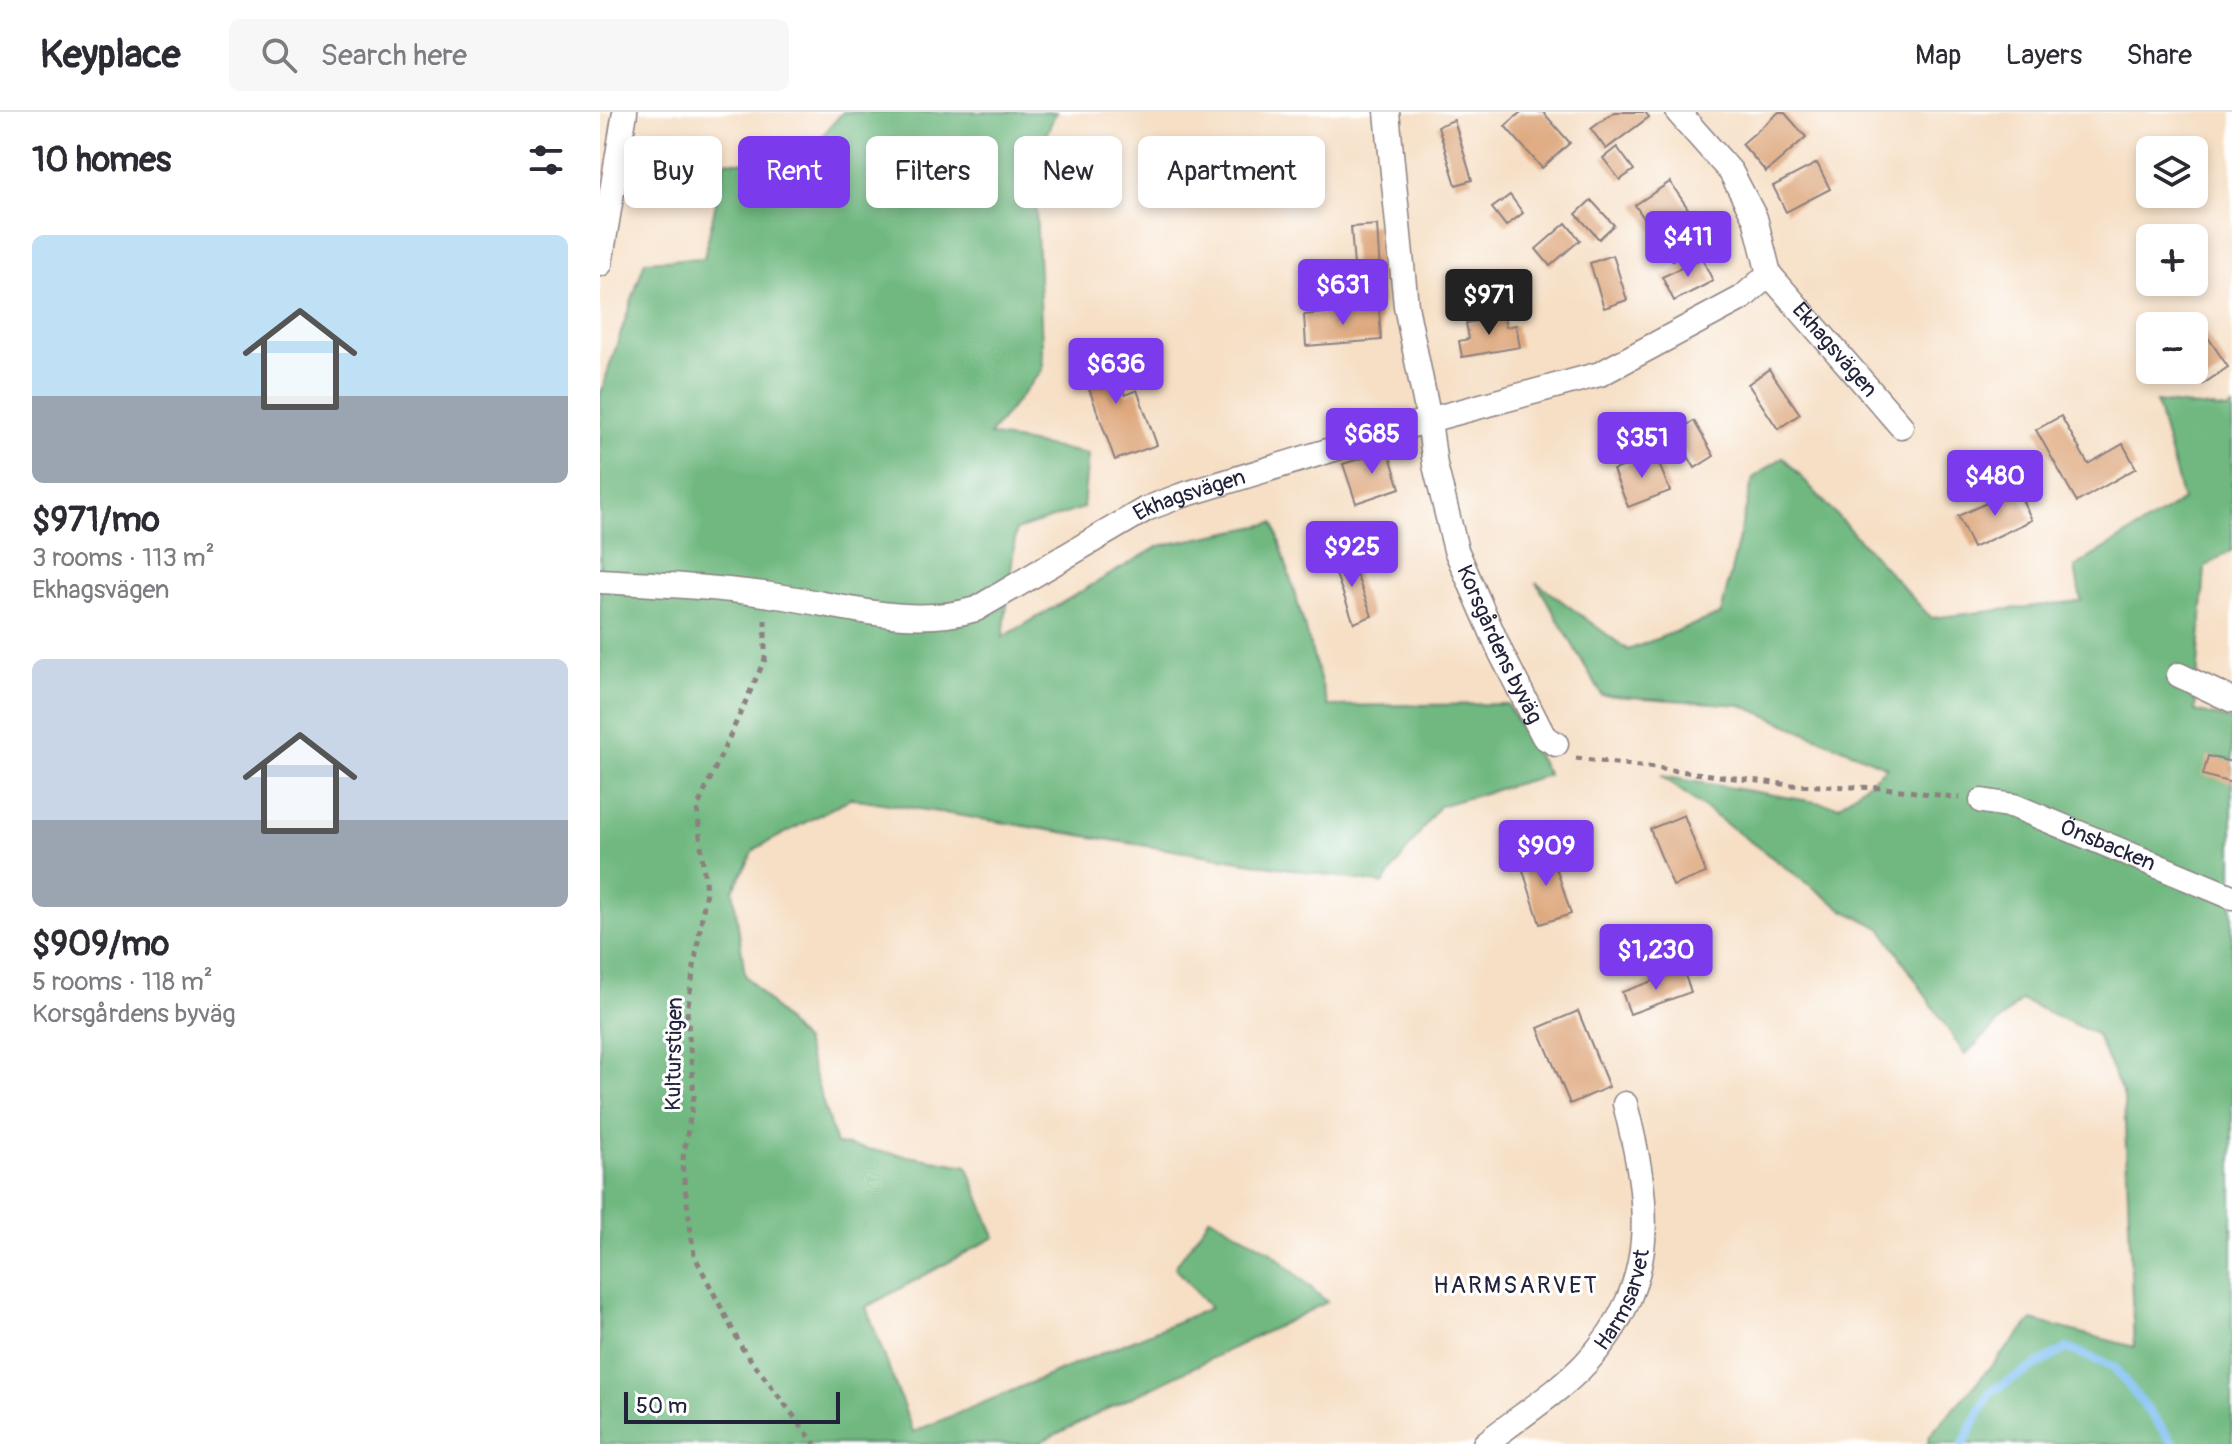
<!DOCTYPE html>
<meta charset="utf-8">
<style>
body{margin:0;font-family:Pangolin,sans-serif;background:#f7f7f7;color:#2b2b33;height:100vh;display:flex;flex-direction:column;font-size:30px;white-space:nowrap}
*{box-sizing:border-box;margin:0}
p{font-size:26px;color:#7c7c81}
.icon{flex:none;width:44px;height:44px;fill:none;stroke:currentColor;stroke-width:2;stroke-linecap:round;stroke-linejoin:round}
.map{position:relative;flex:1;overflow:hidden}
.sheet{display:flex;flex-direction:column;background:#fff;width:600px}
.sheet>*{flex:none}
.hud{position:absolute;left:24px;top:24px;width:760px;height:72px;display:flex;gap:16px}
.fabs{position:absolute;left:1536px;top:24px;display:grid;gap:16px}
.fabs a{display:grid;place-items:center;width:72px;height:72px;border-radius:12px;background:#fff;box-shadow:0 4px 12px #0003;font-size:40px}
.scale{position:absolute;left:24px;bottom:20px;width:216px;box-sizing:border-box;padding-left:8px;border:4px solid #22223b;border-top:0;font-size:22px;line-height:28px;white-space:nowrap;color:#22223b;-webkit-text-stroke:6px #fff;paint-order:stroke}
.price{position:absolute;translate:-50% -68px;padding:0 18px;border-radius:8px;background:#7c3aed;color:#fff;font-size:26px;line-height:52px;filter:drop-shadow(0 2px 4px #0008)}
.price::after{content:'';position:absolute;left:50%;top:48px;width:24px;height:18px;margin-left:-12px;background:inherit;clip-path:polygon(0 0,100% 0,50% 100%)}
.price.on{background:#222;color:#fff}
ul{padding:0;list-style:none}
li{display:grid;align-content:center;gap:16px;height:424px;padding:0 32px}
li span{display:grid;place-items:center;height:248px;border-radius:12px;color:#555}
li>.icon{margin-inline-start:auto}
span .icon{width:144px;height:144px;fill:#fffc;stroke-width:1}
li b{font-size:34px}
h2{display:flex;justify-content:space-between;align-items:center;height:96px;padding:0 32px;font-size:34px}
.chip{padding:0 28px;border-radius:12px;background:#fff;box-shadow:0 4px 12px #0003;font-size:28px;line-height:72px}
.chip.on{background:#7c3aed;color:#fff}
header{display:flex;align-items:center;gap:48px;box-sizing:border-box;height:112px;padding:0 40px;background:#fff;border-bottom:2px solid #e1e1e2}
header strong{font-size:38px}
nav{display:flex;gap:44px;margin-inline-start:auto;font-size:28px}
.search{width:560px;height:72px;background:#f7f7f7;display:flex;align-items:center;gap:20px;box-sizing:border-box;padding:0 28px;border-radius:12px;color:#7c7c81;font-size:30px}
main{display:flex;flex:1;min-height:0}
.map>svg:first-child{display:block}
.forest{fill:#6fb880;stroke:#486d5e;stroke-width:2}
.lines{fill:none;stroke-linecap:round;stroke-linejoin:round}
.stream{stroke:#7cbef2;stroke-width:9}
.building{fill:#dea87e}
.street-casing{stroke:#8c8080;stroke-width:27}
.path{stroke:#8c8080;stroke-width:5;stroke-dasharray:6 6;stroke-linecap:butt}
.street{stroke:#fff;stroke-width:24}
.labels{text-anchor:middle;dominant-baseline:central;stroke-width:6;stroke-linejoin:round;paint-order:stroke}
.street-label{font-size:22px;fill:#22223b;stroke:#fff}
.neighbourhood-label{font-size:24px;letter-spacing:2px;fill:#22223b;stroke:#fff}
</style>
<header>
<strong>Keyplace</strong>
<div class="search"><svg class="icon" aria-label="search" viewBox="0 0 24 24"><circle cx="10" cy="10" r="6"/><path d="M15 15l6 6"/></svg>Search here</div>
<nav><a>Map</a><a>Layers</a><a>Share</a></nav>
</header>
<main>
<section class="sheet">
<h2>10 homes<svg class="icon" aria-label="filters" viewBox="0 0 24 24"><path d="M4 7h16M4 17h16"/><circle cx="9" cy="7" r="2"/><circle cx="15" cy="17" r="2"/></svg></h2>
<ul>
<li><span style="background:linear-gradient(#bfe0f5 65%,#9aa5b1 0)"><svg class="icon" aria-label="home" viewBox="0 0 24 24"><path d="M3 11l9-7 9 7M6 9v11h12V9"/></svg></span><div><b>$971/mo</b><p>3 rooms · 113 m²</p><p>Ekhagsvägen</p></div></li>
<li><span style="background:linear-gradient(#c9d6e8 65%,#9aa5b1 0)"><svg class="icon" aria-label="home" viewBox="0 0 24 24"><path d="M3 11l9-7 9 7M6 9v11h12V9"/></svg></span><div><b>$909/mo</b><p>5 rooms · 118 m²</p><p>Korsgårdens byväg</p></div></li>
</ul>
</section>
<div class="map">
<svg width="1632" height="1332" viewBox="0 0 1632 1332">
<rect width="100%" height="100%" fill="#fff"/>
<filter id="ink" filterUnits="userSpaceOnUse"><feTurbulence type="fractalNoise" baseFrequency=".0125" numOctaves="2"/><feDisplacementMap in="SourceGraphic" scale="16" xChannelSelector="R" yChannelSelector="G"/><feConvolveMatrix kernelMatrix="1 2 1 2 8 2 1 2 1" color-interpolation-filters="sRGB"/></filter>
<filter id="wash" filterUnits="userSpaceOnUse"><feTurbulence type="fractalNoise" baseFrequency=".006" numOctaves="4" result="noise"/><feDisplacementMap in="SourceGraphic" scale="32" xChannelSelector="R" yChannelSelector="G"/><feGaussianBlur stdDeviation="1.8" result="paint"/><feColorMatrix in="noise" values="0 0 0 0 0 0 0 0 0 0 0 0 0 0 0 0 0 1.4 0 .05"/><feComposite in="paint" operator="in"/></filter>
<g filter="url(#wash)">
<rect width="100%" height="100%" fill="#f6dfc5"/>
<g class="forest">
<path d="M243 0H456L434 51 443 257 389 323 488 342 483 396 416 418 403 525 559 434 674 411 728 594 907 592 948 663 839 694 783 772 251 686 155 737 133 778 145 863 204 930 236 1032 367 1054 395 1125 266 1195 313 1320 610 1196 575 1155 610 1105 670 1139 727 1190 436 1332H0V283L45 149 104 146 125 49 196 54Z"/>
<path d="M1556 290 1628 298 1632 295V438L1605 455 1595 599 1632 608V1332H1328L1330 1323 1432 1208 1534 1235 1524 985 1496 922 1421 888 1365 943 1281 816 1245 799 1061 664 1239 694 1287 655 1141 593 1002 583 936 470 1028 538 1121 502 1153 366 1183 345 1331 506 1481 489 1475 455 1583 388Z"/>
</g>
<g class="lines">
<path class="stream" d="M1363 1332 1390 1280 1467 1236 1514 1255 1574 1332"/>
</g>
<g id="blocks">
<g class="building">
<path d="M921 0H943L970 31 942 56 905 14Z"/>
<path d="M1014 0H1045L1049 5 1006 37 991 17Z"/>
<path d="M1179 0H1184L1206 25 1166 60 1142 32Z"/>
<path d="M854 8 872 68 856 73 838 14Z"/>
<path d="M1017 35 1034 58 1020 68 1003 46Z"/>
<path d="M1217 51 1230 77 1186 100 1173 74Z"/>
<path d="M1070 70 1108 126 1073 149 1035 93Z"/>
<path d="M910 83 923 101 906 114 892 96Z"/>
<path d="M991 88 1014 113 999 127 976 102Z"/>
<path d="M966 111 980 128 950 154 936 137Z"/>
<path d="M777 113 782 192 757 194 751 115Z"/>
<path d="M1013 143 1027 188 1004 196 990 151Z"/>
<path d="M1102 146 1113 169 1074 189 1062 165Z"/>
<path d="M779 196 781 228 706 234 704 203Z"/>
<path d="M904 205 906 215 916 213 920 235 862 245 859 229 869 227 866 211Z"/>
<path d="M1605 221 1628 255 1603 272 1594 258V228Z"/>
<path d="M507 233 525 283 537 278 557 333 515 348 477 244Z"/>
<path d="M1169 257 1200 302 1178 317 1148 272Z"/>
<path d="M1461 304 1488 352 1523 332 1536 356 1477 390 1436 318Z"/>
<path d="M1094 309 1114 344 1095 356 1074 321Z"/>
<path d="M788 338 800 376 756 391 743 352Z"/>
<path d="M1055 342 1070 379 1028 395 1013 358Z"/>
<path d="M1417 377 1432 408 1373 436 1358 404Z"/>
<path d="M749 443 772 504 754 511 731 449Z"/>
<path d="M1608 644 1632 650V671L1603 663Z"/>
<path d="M1084 703 1106 761 1073 774 1050 717Z"/>
<path d="M951 739 971 802 940 812 920 749Z"/>
<path d="M1083 858 1091 880 1030 902 1022 880Z"/>
<path d="M978 899 1009 975 970 992 938 916Z"/>
</g>
</g>
</g>
<g filter="url(#ink)">
<use href="#blocks" fill-opacity="0" stroke="#8c8080" stroke-width="2"/>
<g class="lines">
<g class="street-casing">
<g id="street">
<path id="s1" d="M787 0 806 194 829 308 835 353 856 438 901 541 944 625 956 632"/>
<path id="s2" d="M1078 0 1131 60 1155 106 1169 162 1301 314"/>
<path d="M0 152 25 0"/>
<path id="s3" d="M0 469C57 472 114 475 171 483 239 492 308 517 376 497L546 397 580 384 829 308 1000 262 1142 186 1169 162"/>
<path d="M1579 563 1632 588"/>
<path id="s4" d="M1382 689 1414 694 1632 785"/>
<path id="s5" d="M885 1332C918 1305 957 1282 986 1251 1061 1170 1050 1091 1025 992"/>
</g>
</g>
<g class="path">
<path d="M165 508V547L97 696 106 779 87 899 94 984 82 1052 94 1143 142 1236 215 1332"/>
<path d="M976 646 1190 673 1285 676 1360 686"/>
</g>
<use href="#street" class="street"/>
</g>
</g>
<g class="labels">
<g class="street-label">
<text stroke="none"><textPath href="#s2" startOffset="290">Ekhagsvägen</textPath></text>
<text stroke="none"><textPath href="#s3" startOffset="622">Ekhagsvägen</textPath></text>
<text stroke="none"><textPath href="#s1" startOffset="548">Korsgårdens byväg</textPath></text>
<text stroke="none"><textPath href="#s4" startOffset="134">Önsbacken</textPath></text>
<text transform="translate(74 942) rotate(-89)">Kulturstigen</text>
<text stroke="none"><textPath href="#s5" startOffset="204">Harmsarvet</textPath></text>
</g>
<g class="neighbourhood-label">
<text x="916" y="1173">HARMSARVET</text>
</g>
</g>
</svg>
<div class="fabs">
<a><svg class="icon" aria-label="layers" viewBox="0 0 24 24"><path d="M12 4l9 5-9 5-9-5zM3 14l9 5 9-5"/></svg></a>
<a>+</a>
<a>−</a>
</div>
<div class="scale">50 m</div>
<b class="price" style="left:1088px;top:167px">$411</b>
<b class="price" style="left:743px;top:215px">$631</b>
<b class="price on" style="left:889px;top:225px">$971</b>
<b class="price" style="left:516px;top:294px">$636</b>
<b class="price" style="left:772px;top:364px">$685</b>
<b class="price" style="left:1042px;top:368px">$351</b>
<b class="price" style="left:1395px;top:406px">$480</b>
<b class="price" style="left:752px;top:477px">$925</b>
<b class="price" style="left:946px;top:776px">$909</b>
<b class="price" style="left:1056px;top:880px">$1,230</b>
<div class="hud">
<a class="chip">Buy</a>
<a class="chip on">Rent</a>
<a class="chip">Filters</a>
<a class="chip">New</a>
<a class="chip">Apartment</a>
</div>
</div>
</main>
